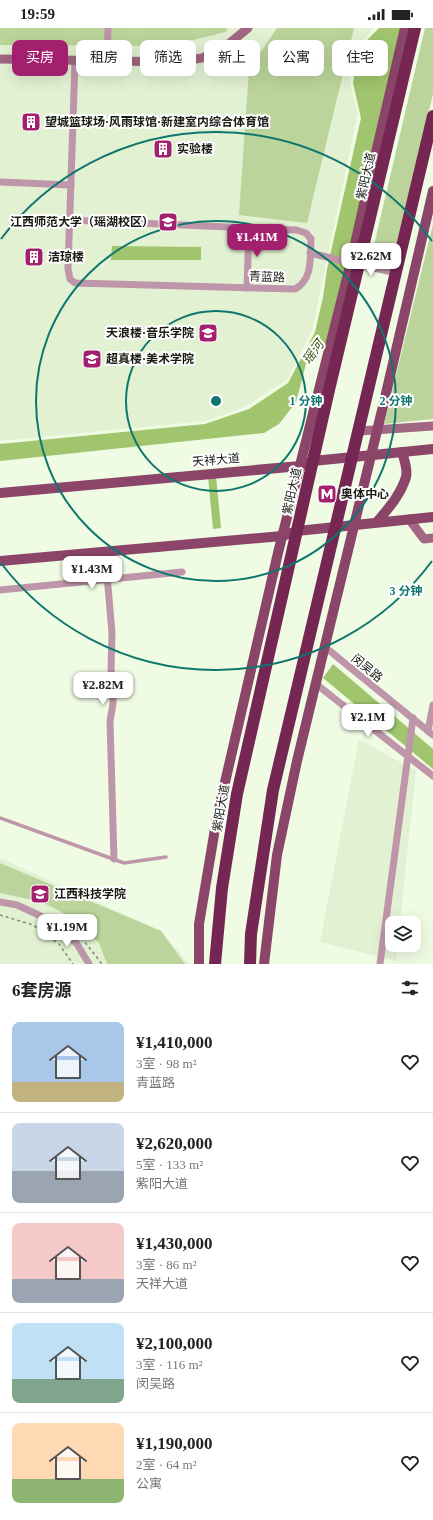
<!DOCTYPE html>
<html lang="zh">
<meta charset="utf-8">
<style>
body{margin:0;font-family:"Times New Roman","Noto Sans SC",serif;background:#f6f6f6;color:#222;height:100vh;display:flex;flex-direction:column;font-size:15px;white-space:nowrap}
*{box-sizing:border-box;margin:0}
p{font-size:13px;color:#767676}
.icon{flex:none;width:22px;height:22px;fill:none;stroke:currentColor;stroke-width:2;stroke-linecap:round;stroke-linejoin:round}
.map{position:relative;height:936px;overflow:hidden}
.drawer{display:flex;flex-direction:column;background:#fff;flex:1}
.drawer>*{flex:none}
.top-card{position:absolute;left:12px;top:12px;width:409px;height:36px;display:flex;gap:8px}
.controls{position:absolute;left:385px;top:888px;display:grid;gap:8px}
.controls a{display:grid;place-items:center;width:36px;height:36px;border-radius:8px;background:#fff;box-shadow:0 4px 16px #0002;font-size:20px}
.price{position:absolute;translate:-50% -34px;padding:0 9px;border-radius:8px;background:#fff;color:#222;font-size:13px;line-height:26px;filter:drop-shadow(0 1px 2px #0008)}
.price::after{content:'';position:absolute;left:50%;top:24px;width:12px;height:9px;margin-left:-6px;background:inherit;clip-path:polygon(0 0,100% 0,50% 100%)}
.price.active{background:#a3206f;color:#fff}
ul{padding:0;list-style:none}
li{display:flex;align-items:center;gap:12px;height:100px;padding:0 12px}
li+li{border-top:1px solid #e0e0e0}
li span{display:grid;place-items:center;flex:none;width:112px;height:80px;border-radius:8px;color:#555}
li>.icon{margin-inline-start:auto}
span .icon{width:48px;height:48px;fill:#fffc;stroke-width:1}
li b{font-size:17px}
h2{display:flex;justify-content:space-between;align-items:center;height:48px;padding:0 12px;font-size:17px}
.tag{padding:0 14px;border-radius:8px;background:#fff;box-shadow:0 4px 16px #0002;font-size:14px;line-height:36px}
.tag.active{background:#a3206f;color:#fff}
.status{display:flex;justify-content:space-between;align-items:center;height:28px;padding:0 20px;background:#fff;direction:ltr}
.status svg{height:11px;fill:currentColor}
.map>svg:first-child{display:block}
.built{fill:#e3f1d3}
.green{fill:#bbd49b}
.water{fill:#a0c56e}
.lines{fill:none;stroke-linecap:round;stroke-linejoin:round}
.path{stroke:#818979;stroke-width:1.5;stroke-dasharray:3 3;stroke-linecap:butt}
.lane{stroke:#bf96a9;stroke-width:3.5}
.street{stroke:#bf96a9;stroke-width:7}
.secondary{stroke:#a16783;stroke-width:9}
.primary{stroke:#8a4569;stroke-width:10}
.highway{stroke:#752652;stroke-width:12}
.ring{fill:none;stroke:#0f766e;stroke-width:2}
.labels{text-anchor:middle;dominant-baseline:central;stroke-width:4;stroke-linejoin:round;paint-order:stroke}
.poi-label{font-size:12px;font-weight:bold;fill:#171b13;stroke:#fff;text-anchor:start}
.street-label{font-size:12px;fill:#171b13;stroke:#fff}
.water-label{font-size:13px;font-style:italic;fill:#3a5113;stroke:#fff}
.centre{fill:#0f766e;stroke:#fff;stroke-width:2}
.ring-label{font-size:12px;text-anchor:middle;font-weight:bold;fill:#0f766e;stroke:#fff;stroke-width:4;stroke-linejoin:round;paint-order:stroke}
</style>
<div class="status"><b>19:59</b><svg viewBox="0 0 49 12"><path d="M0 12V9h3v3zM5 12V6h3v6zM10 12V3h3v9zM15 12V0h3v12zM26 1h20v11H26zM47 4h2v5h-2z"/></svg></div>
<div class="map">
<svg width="433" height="936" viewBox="0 0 433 936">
<rect width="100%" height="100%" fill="#f0fbe4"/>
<g class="built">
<path d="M0 0H374L355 21 350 55 358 85 312 303 287 352 243 380 205 393 0 413Z"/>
<path d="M359 711 416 743 400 895H392V917H397L396 933 320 914Z"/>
<path d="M0 830 161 903 189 936H0Z"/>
</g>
<g class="green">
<path d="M0 0H228L226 4 169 18 0 17Z"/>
<path d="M277 0H354L307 195 239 187 249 41Z"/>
<path d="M425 0H433V66L394 236 371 230Z"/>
<path d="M433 196V391L384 396Z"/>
<path d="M0 835 161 903 185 936H107L99 915 69 888 42 874 0 865Z"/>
</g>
<g class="water">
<path d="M379 0H403L328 313 307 332 296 374 279 396 264 405 0 433V416L205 396 249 381 288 355 315 304 323 269 327 241 361 90 353 55 358 21Z"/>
<path d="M112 218 201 219V232H111Z"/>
<path d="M216 448 221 500 213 501 208 449Z"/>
<path d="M333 636 433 721V741L323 650Z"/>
</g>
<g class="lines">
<g class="path">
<path d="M0 887 33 897 59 916 73 936"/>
<path d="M69 897 74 900 102 936"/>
</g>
<path class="lane" d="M0 790 124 835 166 829"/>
<g class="street">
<path d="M107 34 108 0"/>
<path d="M0 154 71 157"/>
<path d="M70 192 296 202 306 205 311 211C310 229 313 252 295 261L75 255 70 251 68 241 75 33"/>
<path d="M310 225 396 245"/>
<path d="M247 260 249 200"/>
<path d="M105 524 112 605 111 641 113 658V676L110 693 114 831"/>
<path d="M0 562 182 544"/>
<path d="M325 619 433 707"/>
<path d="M316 656 433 748"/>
<path d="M428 703 433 677"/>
<path d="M0 874 17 877 56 895 77 916 89 936"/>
<path d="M380 936 413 690"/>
</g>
<g class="secondary">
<path d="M0 31 174 34 202 30 225 19 248 0"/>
<path d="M359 403 433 398"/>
<path d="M409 491 424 511 433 510"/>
</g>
<g class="primary">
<path d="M0 465 300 438 313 433 433 421"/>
<path d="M377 494C388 481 401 466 406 449 408 441 404 431 402 424"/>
<path d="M0 533 282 508 297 503 433 489"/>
<path d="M199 936V896L217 789 278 525 351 234 364 176 405 0"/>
<path d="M264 936 277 827 297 733 384 374 433 163"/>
</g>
<g class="highway">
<path d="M215 936 222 860 237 766 329 362 415 0"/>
<path d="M250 936 251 906 273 762 433 88"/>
</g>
</g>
<g class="ring">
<circle cx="216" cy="373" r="90"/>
<circle cx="216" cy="373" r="180"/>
<path d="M432 533A269 269 0 0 1 1 535M1 211A269 269 0 0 1 432 213"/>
</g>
<defs>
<g id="building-square" transform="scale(1)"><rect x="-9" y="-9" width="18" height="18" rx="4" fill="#a3206f" stroke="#fff"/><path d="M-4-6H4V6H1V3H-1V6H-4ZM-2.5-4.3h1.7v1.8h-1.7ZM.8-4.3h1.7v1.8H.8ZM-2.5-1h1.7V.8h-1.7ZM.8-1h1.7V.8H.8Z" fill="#fff"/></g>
<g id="university-square" transform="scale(1)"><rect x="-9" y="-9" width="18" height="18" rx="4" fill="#a3206f" stroke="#fff"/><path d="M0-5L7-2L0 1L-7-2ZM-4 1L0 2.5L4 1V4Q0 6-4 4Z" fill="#fff"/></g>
<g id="metro-square" transform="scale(1)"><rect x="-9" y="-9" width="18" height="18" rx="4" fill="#a3206f" stroke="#fff"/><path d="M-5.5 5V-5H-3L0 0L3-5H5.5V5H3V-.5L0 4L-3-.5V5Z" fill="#fff"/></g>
</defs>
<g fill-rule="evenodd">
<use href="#building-square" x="31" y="94"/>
<use href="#building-square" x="163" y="121"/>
<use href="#university-square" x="168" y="194"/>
<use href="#building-square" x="34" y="229"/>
<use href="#university-square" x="208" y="305"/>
<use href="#university-square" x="92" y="331"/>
<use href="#metro-square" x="327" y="466"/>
<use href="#university-square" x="40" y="866"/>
</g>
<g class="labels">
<g class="poi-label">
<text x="45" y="94">望城篮球场·风雨球馆·新建室内综合体育馆</text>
<text x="177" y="121">实验楼</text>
<text x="154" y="194" text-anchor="end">江西师范大学（瑶湖校区）</text>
<text x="48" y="229">洁琼楼</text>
<text x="194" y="305" text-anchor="end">天浪楼·音乐学院</text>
<text x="106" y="331">超真楼·美术学院</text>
<text x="341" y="466">奥体中心</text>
<text x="54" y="866">江西科技学院</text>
</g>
<g class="street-label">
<text transform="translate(366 148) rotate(-77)">紫阳大道</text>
<text transform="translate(267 249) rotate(2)">青蓝路</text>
<text transform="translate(216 432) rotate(-5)">天祥大道</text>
<text transform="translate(292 463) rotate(-77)">紫阳大道</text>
<text transform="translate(367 640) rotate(39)">闵吴路</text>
<text transform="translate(221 780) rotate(-80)">紫阳大道</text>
</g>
<g class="water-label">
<text transform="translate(313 324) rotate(-54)">瑶河</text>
</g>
</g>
<circle cx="216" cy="373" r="6" class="centre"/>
<g class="ring-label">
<text x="306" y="377">1 分钟</text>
<text x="396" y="377">2 分钟</text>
<text x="406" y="567">3 分钟</text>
</g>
</svg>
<div class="controls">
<a><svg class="icon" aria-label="layers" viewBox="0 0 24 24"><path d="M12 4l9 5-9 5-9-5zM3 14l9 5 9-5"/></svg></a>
</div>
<b class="price active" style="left:257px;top:230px">¥1.41M</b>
<b class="price" style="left:371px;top:249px">¥2.62M</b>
<b class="price" style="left:92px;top:562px">¥1.43M</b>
<b class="price" style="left:103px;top:678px">¥2.82M</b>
<b class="price" style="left:368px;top:710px">¥2.1M</b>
<b class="price" style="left:67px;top:920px">¥1.19M</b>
<div class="top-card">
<a class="tag active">买房</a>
<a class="tag">租房</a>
<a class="tag">筛选</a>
<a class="tag">新上</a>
<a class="tag">公寓</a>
<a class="tag">住宅</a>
</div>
</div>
<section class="drawer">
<h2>6套房源<svg class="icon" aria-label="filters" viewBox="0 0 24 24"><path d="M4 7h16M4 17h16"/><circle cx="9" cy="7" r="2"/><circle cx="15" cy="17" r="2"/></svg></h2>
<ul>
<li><span style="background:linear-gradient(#a9c7e8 75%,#c2b280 0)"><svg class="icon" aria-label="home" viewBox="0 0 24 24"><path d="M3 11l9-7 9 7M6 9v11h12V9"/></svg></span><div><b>¥1,410,000</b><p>3室 · 98 m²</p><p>青蓝路</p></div><svg class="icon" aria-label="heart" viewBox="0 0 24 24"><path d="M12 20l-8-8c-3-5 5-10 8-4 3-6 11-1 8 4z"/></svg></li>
<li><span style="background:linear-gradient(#c9d6e8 60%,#9aa5b1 0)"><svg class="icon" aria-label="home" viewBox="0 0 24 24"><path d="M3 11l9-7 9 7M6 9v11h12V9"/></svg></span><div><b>¥2,620,000</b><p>5室 · 133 m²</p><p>紫阳大道</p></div><svg class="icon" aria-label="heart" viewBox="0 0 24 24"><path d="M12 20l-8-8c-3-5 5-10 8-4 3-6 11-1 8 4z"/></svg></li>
<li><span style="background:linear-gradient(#f6c9c9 70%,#9aa5b1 0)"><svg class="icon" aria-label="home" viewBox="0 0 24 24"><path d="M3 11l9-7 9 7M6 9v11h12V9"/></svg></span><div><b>¥1,430,000</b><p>3室 · 86 m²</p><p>天祥大道</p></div><svg class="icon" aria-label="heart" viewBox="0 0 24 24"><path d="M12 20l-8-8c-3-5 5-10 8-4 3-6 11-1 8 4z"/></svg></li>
<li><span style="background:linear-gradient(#bfe0f5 70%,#7fa58c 0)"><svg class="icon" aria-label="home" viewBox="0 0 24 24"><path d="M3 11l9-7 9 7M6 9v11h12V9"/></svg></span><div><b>¥2,100,000</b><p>3室 · 116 m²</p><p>闵吴路</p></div><svg class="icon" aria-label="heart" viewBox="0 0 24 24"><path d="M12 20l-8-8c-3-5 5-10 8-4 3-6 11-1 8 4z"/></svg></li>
<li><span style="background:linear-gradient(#ffd9b3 70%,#8fb573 0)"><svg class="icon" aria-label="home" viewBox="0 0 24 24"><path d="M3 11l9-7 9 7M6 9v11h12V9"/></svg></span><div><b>¥1,190,000</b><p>2室 · 64 m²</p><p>公寓</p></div><svg class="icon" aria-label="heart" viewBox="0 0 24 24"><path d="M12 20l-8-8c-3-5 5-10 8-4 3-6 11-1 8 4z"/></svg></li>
</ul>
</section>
